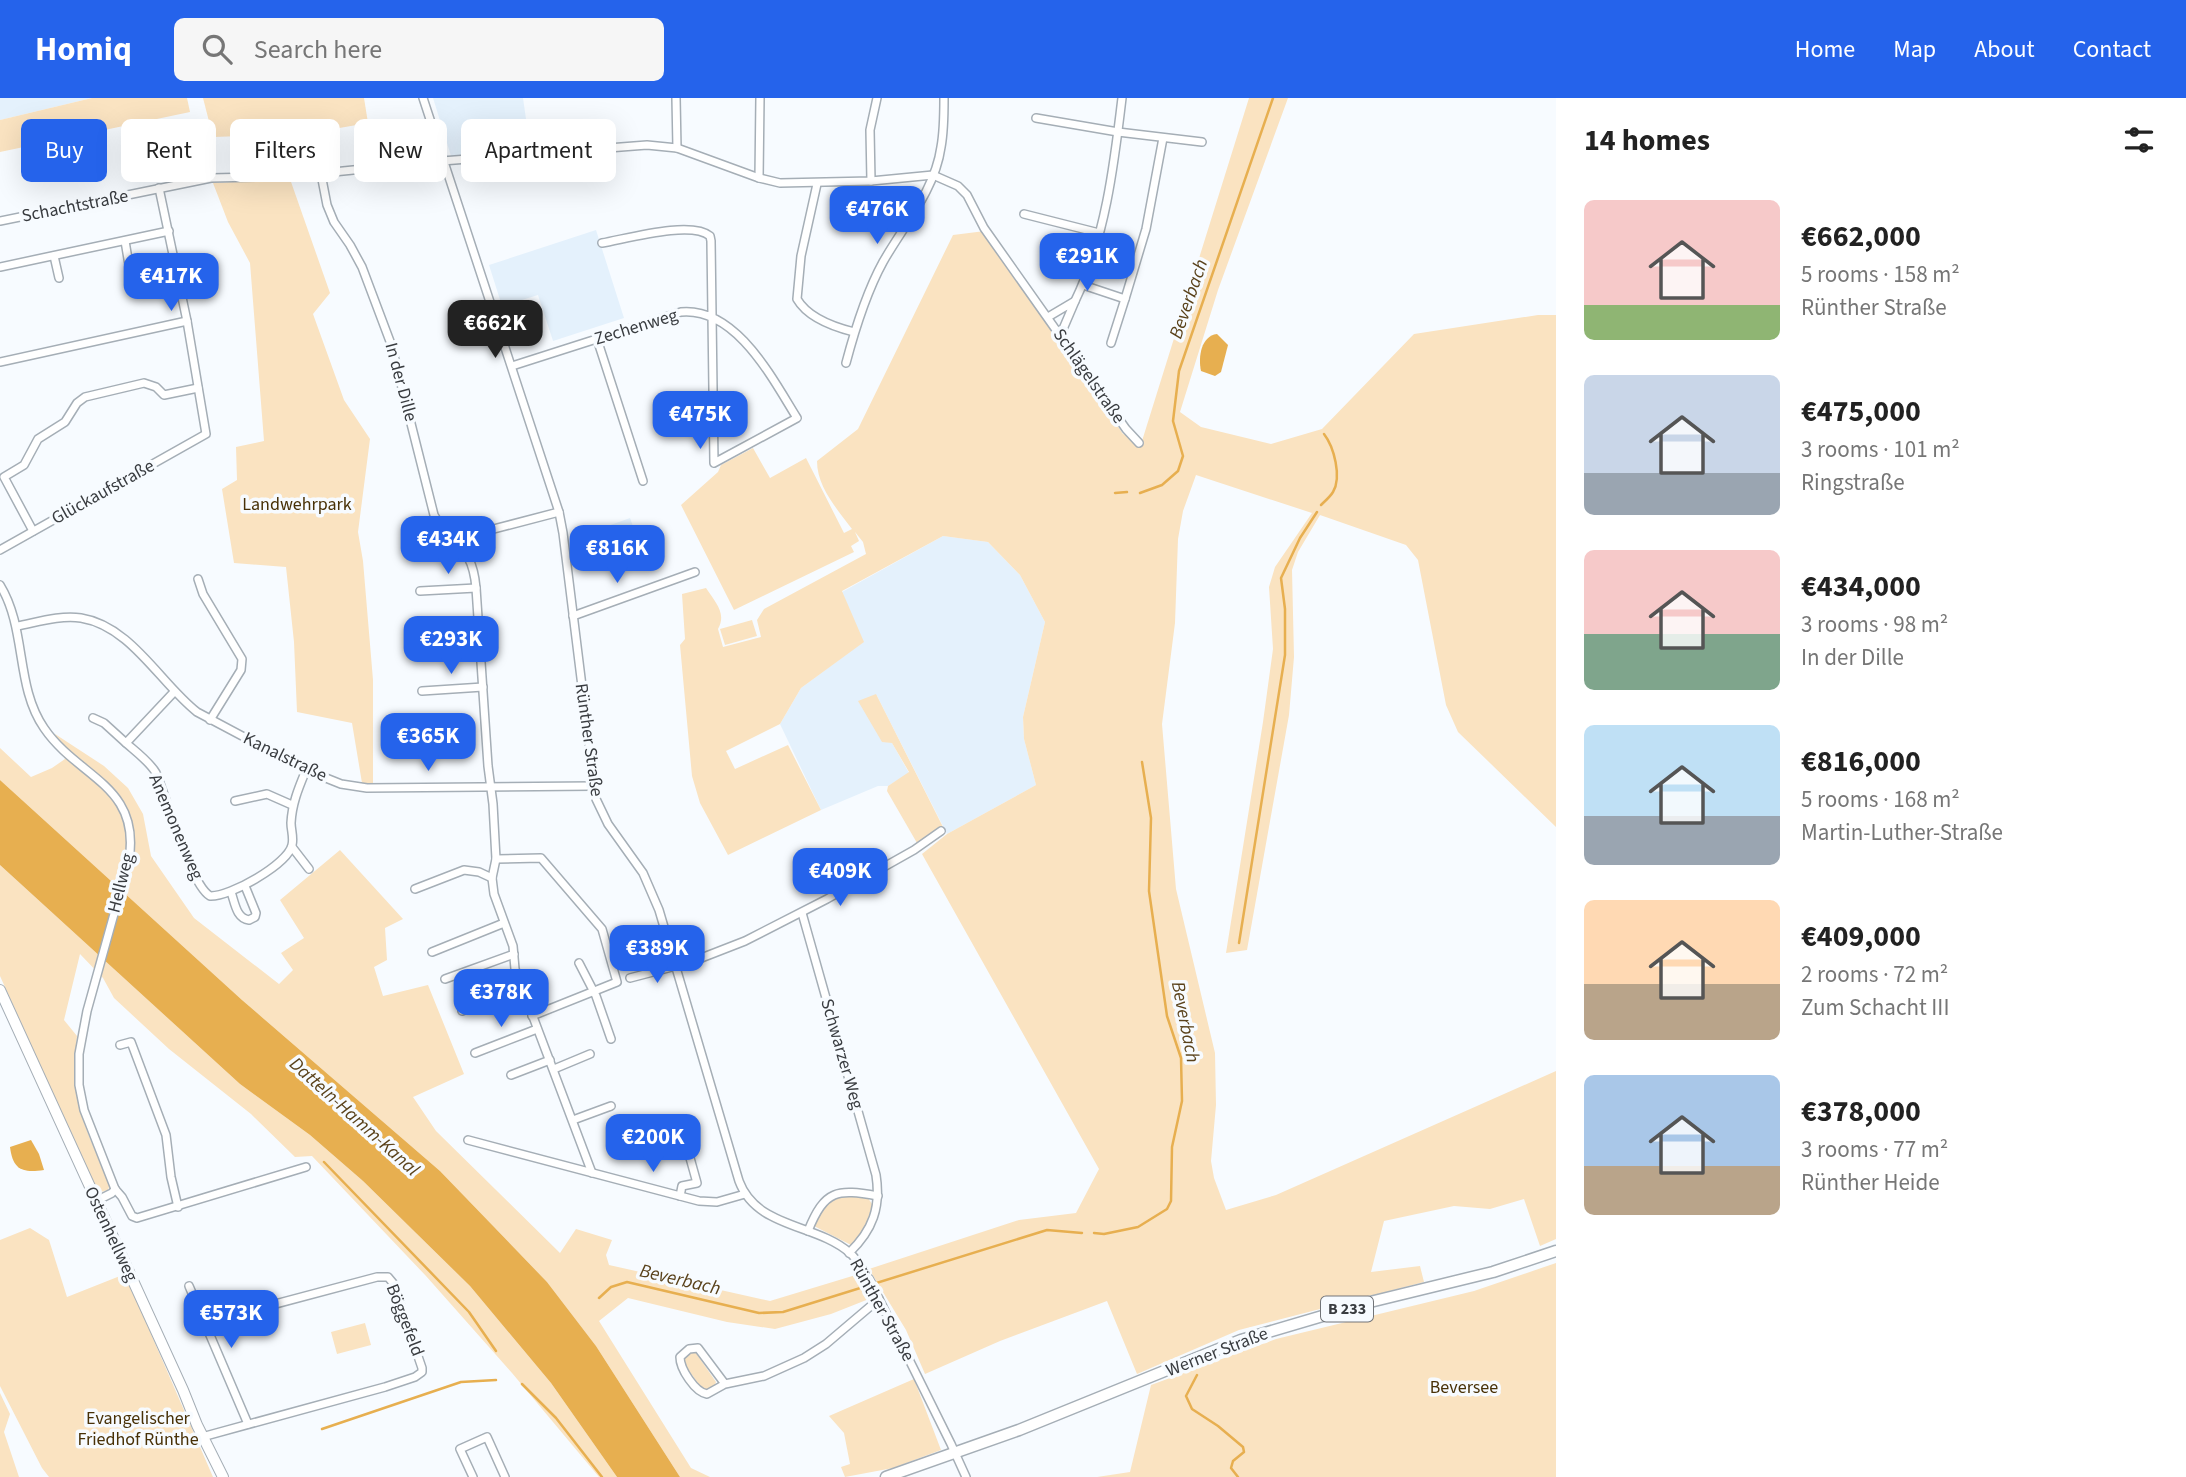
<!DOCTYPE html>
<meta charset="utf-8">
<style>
body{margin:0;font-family:"Source Sans 3",sans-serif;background:#f6f6f6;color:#222;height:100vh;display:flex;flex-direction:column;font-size:26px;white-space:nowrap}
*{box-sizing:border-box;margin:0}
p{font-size:23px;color:#767676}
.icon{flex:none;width:38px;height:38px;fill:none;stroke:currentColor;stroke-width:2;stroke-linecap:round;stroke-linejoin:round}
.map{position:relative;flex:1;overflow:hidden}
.side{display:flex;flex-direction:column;background:#fff;width:630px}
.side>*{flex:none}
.hud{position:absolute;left:21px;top:21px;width:665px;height:63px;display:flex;gap:14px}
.price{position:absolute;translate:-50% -60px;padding:0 16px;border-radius:14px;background:#2563eb;color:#fff;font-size:23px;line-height:46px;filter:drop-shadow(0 2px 4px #0008)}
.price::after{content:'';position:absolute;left:50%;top:42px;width:21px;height:16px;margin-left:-10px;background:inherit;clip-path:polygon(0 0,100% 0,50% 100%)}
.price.active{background:#222;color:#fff}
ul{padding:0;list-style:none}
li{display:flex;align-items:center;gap:21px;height:175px;padding:0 28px}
li span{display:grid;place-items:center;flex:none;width:196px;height:140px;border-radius:10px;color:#555}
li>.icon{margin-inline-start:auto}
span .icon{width:84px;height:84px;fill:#fffc;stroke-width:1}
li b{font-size:30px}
h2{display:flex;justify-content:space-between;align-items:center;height:84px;padding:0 28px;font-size:30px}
.pill{padding:0 24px;border-radius:10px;background:#fff;box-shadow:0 7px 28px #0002;font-size:24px;line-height:63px}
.pill.active{background:#2563eb;color:#fff}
header{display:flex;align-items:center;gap:42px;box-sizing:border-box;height:98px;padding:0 35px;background:#2563eb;color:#fff}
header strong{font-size:33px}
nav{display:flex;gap:38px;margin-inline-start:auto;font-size:24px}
.search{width:490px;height:63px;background:#f6f6f6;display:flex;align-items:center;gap:18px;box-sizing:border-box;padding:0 24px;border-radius:10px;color:#767676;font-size:26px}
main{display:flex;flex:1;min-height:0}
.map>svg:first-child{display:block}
.built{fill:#e4f1fc}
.green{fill:#fae3c1}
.water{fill:#e7af50}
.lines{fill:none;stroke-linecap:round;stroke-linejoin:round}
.stream{stroke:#e7af50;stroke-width:2.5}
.street-casing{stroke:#a5aeb6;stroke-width:10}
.secondary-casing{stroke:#a5aeb6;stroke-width:12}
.primary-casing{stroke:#a5aeb6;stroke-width:13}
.street{stroke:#fff;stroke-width:7}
.secondary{stroke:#fff;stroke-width:10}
.primary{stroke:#fff;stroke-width:10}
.labels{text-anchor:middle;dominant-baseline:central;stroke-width:7;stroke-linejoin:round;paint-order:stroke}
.shield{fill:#f7fbff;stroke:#727579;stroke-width:2}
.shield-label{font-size:16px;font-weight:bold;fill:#393c40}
.street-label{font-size:18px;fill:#393c40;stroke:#f7fbff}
.park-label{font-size:18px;fill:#483107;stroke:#f7fbff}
.water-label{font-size:19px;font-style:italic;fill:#5a421b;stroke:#f7fbff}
</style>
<header>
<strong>Homiq</strong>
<div class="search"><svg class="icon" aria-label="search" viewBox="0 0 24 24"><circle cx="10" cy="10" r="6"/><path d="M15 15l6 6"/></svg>Search here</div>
<nav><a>Home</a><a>Map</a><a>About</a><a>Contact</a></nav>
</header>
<main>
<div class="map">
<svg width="1556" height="1379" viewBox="0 0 1556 1379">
<rect width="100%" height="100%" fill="#f7fbff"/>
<g class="built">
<path d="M0 0H92L0 22Z"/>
<path d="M433 0H523L530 49 451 58Z"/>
<path d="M596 132 624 220 553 243 538 197 502 208 489 167Z"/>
<path d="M630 420 639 445 600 459 601 464 580 468 577 439Z"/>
<path d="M943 438 988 444 1020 477 1045 524 1023 619 1024 641 1036 687 947 736 876 596 892 645 909 675 888 688H878L821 712 780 626 801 590 863 544 842 494Z"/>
</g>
<g class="green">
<path d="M92 0H187L190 14 0 54V22Z"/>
<path d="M203 0H364L368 25 305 36 213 39Z"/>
<path d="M1249 0H1288L1218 192 1180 314 1201 329 1271 346 1322 331 1414 236 1538 217H1556V729L1458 634 1446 607 1418 462 1406 447 1320 417 1298 454 1292 472 1294 559 1289 617 1247 852 1226 855 1263 624 1273 551 1269 489 1275 469 1312 415 1196 377 1183 413 1178 441 1175 525 1162 626 1176 791 1215 955 1216 1007 1211 1063 1214 1080 1226 1112 1276 1097 1556 973V1141L1540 1148 1524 1101 1490 1111 1454 1108 1384 1123 1371 1174 1420 1168 1424 1184 1239 1232 1137 1276 1107 1203 1000 1243 925 1276 906 1232 869 1171 1019 1122 1076 1115 1099 1071 922 756 947 736 1036 687 1024 641 1023 619 1045 524 1020 477 988 444 943 438 842 493 864 544 801 590 780 626 726 653 735 671 788 647 821 712 728 757 700 705 692 678 680 547 685 541 682 496 706 490C715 504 727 515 718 531L723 549 761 539 757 522 764 511 866 456 863 444 855 434 859 443 851 448 854 454 734 512 681 407 718 374 721 367 753 350 770 380 806 360 844 435 852 431C837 411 817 389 817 363L858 331 953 137 985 133 1123 336 1142 343Z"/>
<path d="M290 81 330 195 313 216 344 302 370 341 358 434 363 463 373 582V685H362L352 625 297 614 294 544 286 469 234 465 222 391 237 382 236 349 264 343 250 165 228 124 213 85Z"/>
<path d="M752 522 757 538 725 547 720 531Z"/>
<path d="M876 596 943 729 917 745 887 693 888 688 909 674 892 645 882 644 858 603Z"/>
<path d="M55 636 104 668 128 690 143 716 151 758 194 820 279 886 293 872 281 855 304 840 280 802 340 752 403 821 385 830 387 862 374 869 383 898 428 887 464 976 413 999 436 1033 560 1155 576 1131 612 1142 606 1157 609 1167 770 1203 859 1176 874 1199 831 1216 775 1231 727 1224 628 1200 599 1223 691 1370 710 1379H680L596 1248 547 1184 440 1073 242 902 0 682V650L31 679 52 670 65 661Z"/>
<path d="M0 767 240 986 310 1037 363 1083 470 1188 551 1285 617 1379H599L512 1275 426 1178 312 1058 295 1059 251 1016 169 951 114 900 103 880 80 856 64 922 77 938C72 985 75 1006 94 1050 99 1062 103 1075 110 1086L108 1092 101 1094 93 1085 0 878Z"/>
<path d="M847 1096 868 1100 872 1106C869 1123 863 1134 851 1147L814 1128 822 1108Z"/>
<path d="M30 1130 49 1142 67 1199 125 1176 213 1379H49L42 1370 0 1288V1142Z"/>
<path d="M1556 1165V1379H1097L1130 1374 1151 1287 1276 1241 1474 1193Z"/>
<path d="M365 1225 371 1247 337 1256 331 1234Z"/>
<path d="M692 1254 696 1255 716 1284 714 1290 707 1293 702 1291 685 1267 684 1259Z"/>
<path d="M914 1281 941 1352 893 1370 845 1379 841 1369 850 1366 844 1335 829 1318Z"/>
<path d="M0 1295 10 1316 4 1334 19 1379H0Z"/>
</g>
<g class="water">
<path d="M1217 236 1228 247 1221 274 1215 278 1201 273C1198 259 1201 238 1217 236Z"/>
<path d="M0 682 242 902 440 1073 547 1184 596 1248 680 1379H617L551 1285 470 1188 363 1083 310 1037 240 986 0 767Z"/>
<path d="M31 1042 39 1056 44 1072C22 1075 13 1072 10 1049Z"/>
</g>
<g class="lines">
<g class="stream">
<path d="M1115 395 1127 394"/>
<path d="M1140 395 1162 387 1178 373 1183 358 1173 323 1179 273 1273 0"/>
<path d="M1321 407C1325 403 1330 399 1333 394 1342 379 1334 349 1324 336"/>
<path d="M1239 845 1285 557V511L1281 480 1300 440 1317 414"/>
<path d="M324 1064 469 1214 496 1253"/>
<path d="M1094 1135 1104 1136 1138 1129 1167 1111 1171 1103 1172 1049 1182 1003 1181 960 1167 918 1149 793 1151 720 1142 664"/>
<path d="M599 1200 611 1189 627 1184 759 1215 783 1214 1047 1132 1082 1135"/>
<path d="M1197 1277 1186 1298 1192 1311 1218 1328 1243 1349 1244 1354 1233 1363 1231 1370 1238 1379"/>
<path d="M522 1286 556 1320 602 1379"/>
<path d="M322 1331 461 1284 496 1282"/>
</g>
<g class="street-casing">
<g id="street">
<path d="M423 0 559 414 563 435 596 701 608 726 643 775 659 812 739 1083C757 1131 816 1125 850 1155 858 1162 863 1172 868 1181"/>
<path d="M676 0 677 50"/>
<path d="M1036 20 1118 34 1202 44"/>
<path d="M321 76 327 107 334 124 350 147 362 169 391 246 434 417C452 451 472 444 476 490L488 668 493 706 496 761 492 780 494 796 513 848 515 871 592 1075"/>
<path d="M759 80 760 0"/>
<path d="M871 83 870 32 877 0"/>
<path d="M817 86 801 158 797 201C808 220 834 229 854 234"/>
<path d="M1024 116 1099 135"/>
<path d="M0 123 211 80 294 78 442 63 647 47 677 50 759 80 780 85 871 83 933 77 958 88 967 97 984 130 1126 331 1139 345"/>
<path d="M125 143 129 167"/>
<path d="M54 158 59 180"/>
<path d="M0 169 169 133"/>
<path d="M1083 187 1125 201 1146 131 1163 40"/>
<path d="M1075 203C1105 141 1114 68 1122 0"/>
<path d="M1048 219 1075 203 1060 238"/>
<path d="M597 241 643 383"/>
<path d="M1111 245 1125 201"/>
<path d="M0 264 187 223"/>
<path d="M846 265C855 231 866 195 883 164 904 127 935 92 941 49 944 33 944 16 944 0"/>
<path d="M512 268 681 214C736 209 772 280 797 320L714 365 711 143 710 138C691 122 626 141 602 145"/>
<path d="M33 433 4 379 24 367 38 341 65 324 77 305 85 299 144 285 156 289 164 297 198 290"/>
<path d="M462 449 486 433 559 414"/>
<path d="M0 452 206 336 187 223 159 90"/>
<path d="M198 481 203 496 242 561 241 572 210 622"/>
<path d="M0 487C27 531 15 588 44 630 78 680 141 687 129 762L87 913 79 956V987L84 1012 115 1091"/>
<path d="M420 493 476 490"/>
<path d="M573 518 695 474"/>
<path d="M17 528C38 524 60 517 81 520 131 528 160 585 197 614L306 672 341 686 367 690 593 688"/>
<path d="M422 593 483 589"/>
<path d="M93 620 104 625 126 645 174 594"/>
<path d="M126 645C135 653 150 664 156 675 167 700 190 786 210 798 230 799 288 766 292 747 294 740 291 732 291 725 292 705 299 689 306 672"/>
<path d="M235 703 267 696 292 707"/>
<path d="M292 749 309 771"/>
<path d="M496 761 541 760 602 831 617 884 532 918"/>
<path d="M415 791 464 772 479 774 492 780"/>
<path d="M231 794C235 805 236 820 249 822L255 819 256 815 245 788"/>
<path d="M802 815 876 1077C881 1109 873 1132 849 1155"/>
<path d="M432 854 504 825"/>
<path d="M579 865 596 898 611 941"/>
<path d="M630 880 691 864 745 843 827 801 914 752 941 733"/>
<path d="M445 881 514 856"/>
<path d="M462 913 522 889"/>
<path d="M120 947 131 944 166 1037 171 1079 178 1109"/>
<path d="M475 955 537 931"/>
<path d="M554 971 590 956"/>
<path d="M511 977 550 962"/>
<path d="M573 1022 611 1008"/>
<path d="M468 1042 699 1103 717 1104 745 1096"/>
<path d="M115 1091 122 1099 132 1118 137 1120 306 1069"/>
<path d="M680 1098 682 1088 697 1085 680 1024"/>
<path d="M96 1103 112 1095 115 1091"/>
<path d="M808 1133C825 1091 837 1091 878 1098"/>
<path d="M189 1188 248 1326"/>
<path d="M877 1197 951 1346 966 1379"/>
<path d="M725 1286 698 1250 689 1251 680 1259C680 1271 695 1294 707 1296L725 1286 764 1278 804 1260 826 1246 879 1201"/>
<path d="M202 1339 385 1289 415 1279 422 1274V1270L393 1185 388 1179H377L204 1225"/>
<path d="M473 1379 460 1351 487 1339 505 1379"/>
</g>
</g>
<g class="secondary-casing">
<g id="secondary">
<path d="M0 892 183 1292 197 1327 223 1379"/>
<path d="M868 1181 873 1190"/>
</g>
</g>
<g class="primary-casing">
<path id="primary" d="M886 1379 1019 1332 1241 1242 1370 1204 1493 1174 1556 1153"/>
</g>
<use href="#street" class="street"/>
<use href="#secondary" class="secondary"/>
<use href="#primary" class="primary"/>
</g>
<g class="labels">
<rect class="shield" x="1321" y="1198.5" width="52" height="25" rx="5"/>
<g class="shield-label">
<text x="1347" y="1211">B 233</text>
</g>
<g class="street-label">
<text transform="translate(75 108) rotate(-11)">Schachtstraße</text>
<text transform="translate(636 229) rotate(-17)">Zechenweg</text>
<text transform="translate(1089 278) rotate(55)">Schlägelstraße</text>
<text transform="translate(401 284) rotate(75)">In der Dille</text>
<text transform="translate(103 394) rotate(-29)">Glückaufstraße</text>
<text transform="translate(589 642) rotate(82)">Rünther Straße</text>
<text transform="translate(285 659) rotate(26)">Kanalstraße</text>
<text transform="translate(176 729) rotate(67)">Anemonenweg</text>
<text transform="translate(121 785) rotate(-76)">Hellweg</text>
<text transform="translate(842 956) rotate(74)">Schwarzer Weg</text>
<text transform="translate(111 1136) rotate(65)">Ostenhellweg</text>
<text transform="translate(882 1212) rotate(61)">Rünther Straße</text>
<text transform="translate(405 1222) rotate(69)">Böggefeld</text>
<text transform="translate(1217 1254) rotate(-21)">Werner Straße</text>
</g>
<g class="park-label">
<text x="297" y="406">Landwehrpark</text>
<text x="1464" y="1289">Beversee</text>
<text x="138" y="1320">Evangelischer<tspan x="138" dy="21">Friedhof Rünthe</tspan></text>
</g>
<g class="water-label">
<text transform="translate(1189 201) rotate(-71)">Beverbach</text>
<text transform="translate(1185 924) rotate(79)">Beverbach</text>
<text transform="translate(354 1019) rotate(42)">Datteln-Hamm-Kanal</text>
<text transform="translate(680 1182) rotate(13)">Beverbach</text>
</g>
</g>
</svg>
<b class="price" style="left:877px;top:148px">€476K</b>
<b class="price" style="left:1087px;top:195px">€291K</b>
<b class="price" style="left:171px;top:215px">€417K</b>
<b class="price active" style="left:495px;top:262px">€662K</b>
<b class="price" style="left:700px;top:353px">€475K</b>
<b class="price" style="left:448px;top:478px">€434K</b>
<b class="price" style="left:617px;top:487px">€816K</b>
<b class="price" style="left:451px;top:578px">€293K</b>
<b class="price" style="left:428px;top:675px">€365K</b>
<b class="price" style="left:840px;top:810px">€409K</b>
<b class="price" style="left:657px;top:887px">€389K</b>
<b class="price" style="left:501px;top:931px">€378K</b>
<b class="price" style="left:653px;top:1076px">€200K</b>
<b class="price" style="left:231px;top:1252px">€573K</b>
<div class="hud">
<a class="pill active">Buy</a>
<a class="pill">Rent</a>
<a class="pill">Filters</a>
<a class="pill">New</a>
<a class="pill">Apartment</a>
</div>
</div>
<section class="side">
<h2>14 homes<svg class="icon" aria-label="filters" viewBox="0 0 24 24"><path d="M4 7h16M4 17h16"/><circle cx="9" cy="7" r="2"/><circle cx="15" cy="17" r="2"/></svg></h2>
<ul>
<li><span style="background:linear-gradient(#f6c9c9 75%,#8fb573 0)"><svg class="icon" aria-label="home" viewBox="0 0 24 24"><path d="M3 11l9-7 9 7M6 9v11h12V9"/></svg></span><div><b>€662,000</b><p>5 rooms · 158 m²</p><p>Rünther Straße</p></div></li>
<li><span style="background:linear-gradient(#c9d6e8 70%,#9aa5b1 0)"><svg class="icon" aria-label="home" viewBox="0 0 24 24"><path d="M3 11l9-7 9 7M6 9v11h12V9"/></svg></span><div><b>€475,000</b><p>3 rooms · 101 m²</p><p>Ringstraße</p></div></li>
<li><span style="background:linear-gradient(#f6c9c9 60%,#7fa58c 0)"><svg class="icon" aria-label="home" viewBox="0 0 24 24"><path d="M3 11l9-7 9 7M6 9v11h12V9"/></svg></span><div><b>€434,000</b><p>3 rooms · 98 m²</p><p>In der Dille</p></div></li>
<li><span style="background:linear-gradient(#bfe0f5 65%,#9aa5b1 0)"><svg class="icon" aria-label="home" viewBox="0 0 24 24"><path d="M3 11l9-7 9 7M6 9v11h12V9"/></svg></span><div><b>€816,000</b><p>5 rooms · 168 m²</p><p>Martin-Luther-Straße</p></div></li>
<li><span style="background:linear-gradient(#ffd9b3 60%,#b9a48a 0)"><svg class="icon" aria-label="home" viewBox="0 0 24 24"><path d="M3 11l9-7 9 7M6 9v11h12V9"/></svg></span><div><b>€409,000</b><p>2 rooms · 72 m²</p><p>Zum Schacht III</p></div></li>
<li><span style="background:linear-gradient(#a9c7e8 65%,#b9a48a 0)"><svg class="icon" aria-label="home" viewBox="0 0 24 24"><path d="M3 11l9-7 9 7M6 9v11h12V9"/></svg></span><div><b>€378,000</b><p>3 rooms · 77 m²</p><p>Rünther Heide</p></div></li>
</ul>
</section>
</main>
